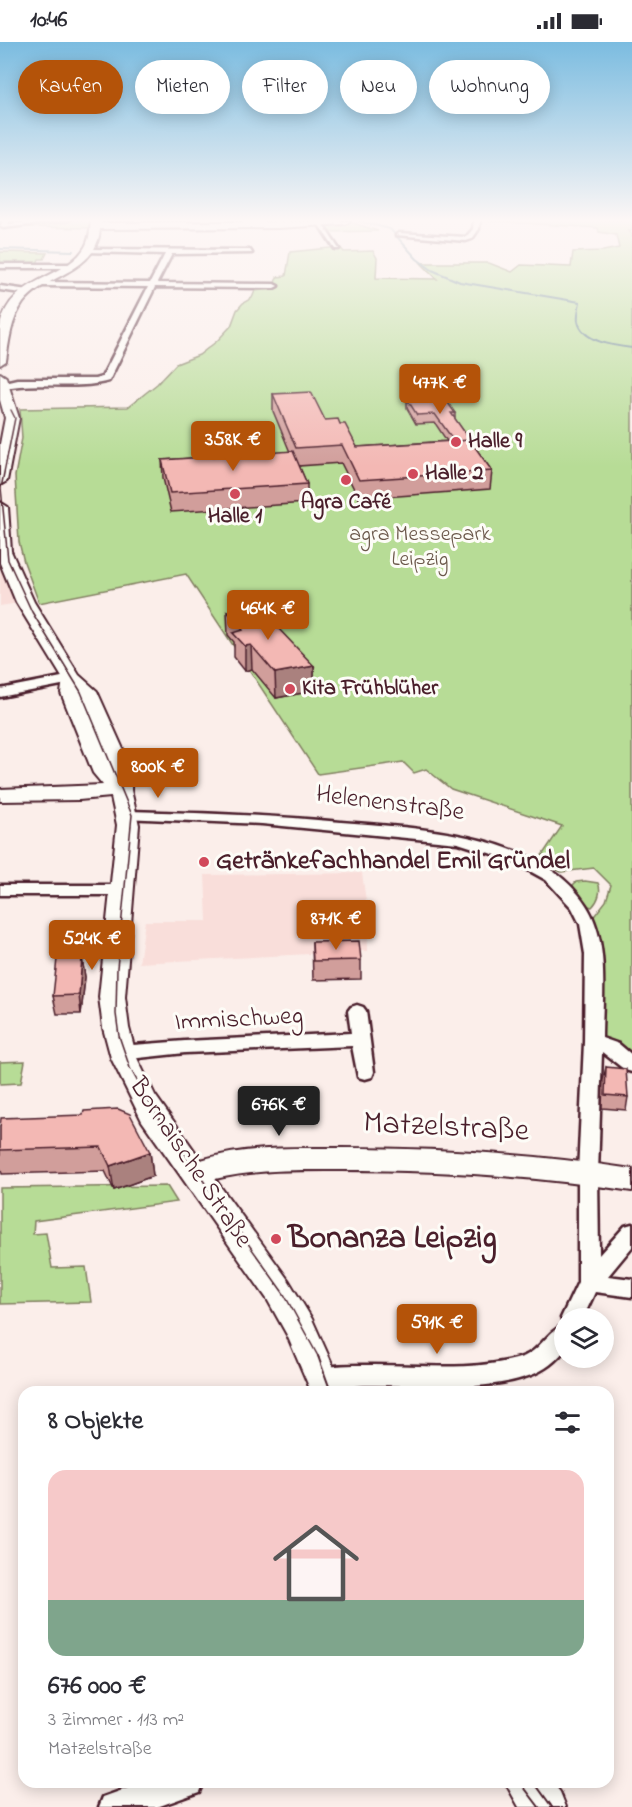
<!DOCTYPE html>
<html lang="de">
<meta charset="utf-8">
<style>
body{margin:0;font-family:"Indie Flower",sans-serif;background:#f7f7f7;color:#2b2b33;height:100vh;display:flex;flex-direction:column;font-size:22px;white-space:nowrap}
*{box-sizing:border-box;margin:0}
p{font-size:20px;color:#7c7c81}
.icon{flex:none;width:33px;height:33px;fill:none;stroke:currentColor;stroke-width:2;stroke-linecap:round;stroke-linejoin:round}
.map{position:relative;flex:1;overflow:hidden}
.drawer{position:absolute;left:18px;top:1344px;width:596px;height:402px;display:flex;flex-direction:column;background:#fff;border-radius:18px;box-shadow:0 3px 15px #0003}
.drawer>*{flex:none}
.banner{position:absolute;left:18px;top:18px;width:597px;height:54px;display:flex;gap:12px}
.buttons{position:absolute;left:554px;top:1266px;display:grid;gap:12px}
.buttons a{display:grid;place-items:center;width:60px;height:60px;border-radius:50%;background:#fff;box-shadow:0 3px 15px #0003;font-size:30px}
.price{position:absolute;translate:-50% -51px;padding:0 14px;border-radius:6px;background:#b45309;color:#fff;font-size:20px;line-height:39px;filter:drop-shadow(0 2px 3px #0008)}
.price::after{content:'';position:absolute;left:50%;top:36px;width:18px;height:14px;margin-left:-9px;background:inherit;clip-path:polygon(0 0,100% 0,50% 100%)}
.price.selected{background:#222;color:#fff}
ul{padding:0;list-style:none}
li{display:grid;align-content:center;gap:12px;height:318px;padding:0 30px}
li span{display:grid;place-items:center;height:186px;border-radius:18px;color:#555}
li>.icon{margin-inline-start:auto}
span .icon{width:108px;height:108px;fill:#fffc;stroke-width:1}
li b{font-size:26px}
h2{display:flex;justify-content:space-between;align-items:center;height:72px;padding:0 30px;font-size:26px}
.pill{padding:0 21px;border-radius:27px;background:#fff;box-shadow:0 3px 15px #0003;font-size:21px;line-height:54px}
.pill.selected{background:#b45309;color:#fff}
.status{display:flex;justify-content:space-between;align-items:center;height:42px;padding:0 30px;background:#fff;direction:ltr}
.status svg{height:16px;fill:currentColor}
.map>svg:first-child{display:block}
.built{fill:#f9deda}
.green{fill:#b7dc96;stroke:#807e60;stroke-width:1.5}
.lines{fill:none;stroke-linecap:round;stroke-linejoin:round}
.stream{stroke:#668490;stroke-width:2}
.minor-casing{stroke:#4a1f2b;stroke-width:5}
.secondary-casing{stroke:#4a1f2b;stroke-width:4}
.minor{fill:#fdfcf7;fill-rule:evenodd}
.secondary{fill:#fdfcf7;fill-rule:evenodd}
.tram-far1{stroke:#4a1f2b;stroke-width:1.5}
.tram{stroke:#4a1f2b;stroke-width:2}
.wall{fill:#d19e9b;stroke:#4a1f2b;stroke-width:1.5}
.shaded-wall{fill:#aa817e;stroke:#4a1f2b;stroke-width:1.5}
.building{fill:#f3b8b4;stroke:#4a1f2b;stroke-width:1.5}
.poi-dot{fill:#d1495b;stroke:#fdfcf7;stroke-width:2}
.labels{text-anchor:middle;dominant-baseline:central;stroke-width:6;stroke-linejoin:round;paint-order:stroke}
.far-poi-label{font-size:22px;font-weight:bold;fill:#4a1f2b;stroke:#fdfcf7;text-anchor:start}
.far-park-label{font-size:22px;fill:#6b584b;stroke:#fdfcf7}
.street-label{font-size:26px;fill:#4a1f2b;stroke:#fdfcf7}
.poi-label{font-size:26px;font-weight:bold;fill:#4a1f2b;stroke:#fdfcf7;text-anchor:start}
.near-street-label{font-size:32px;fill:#4a1f2b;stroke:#fdfcf7}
.near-poi-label{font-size:32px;font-weight:bold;fill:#4a1f2b;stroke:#fdfcf7;text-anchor:start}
</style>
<div class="status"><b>10:46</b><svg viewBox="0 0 49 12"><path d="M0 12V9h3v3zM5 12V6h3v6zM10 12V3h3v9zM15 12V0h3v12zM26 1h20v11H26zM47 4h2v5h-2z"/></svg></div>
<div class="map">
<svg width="632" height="1765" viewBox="0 0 632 1765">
<rect width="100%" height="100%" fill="#fbeeea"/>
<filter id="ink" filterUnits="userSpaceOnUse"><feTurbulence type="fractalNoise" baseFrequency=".0167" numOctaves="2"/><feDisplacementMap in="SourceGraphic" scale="12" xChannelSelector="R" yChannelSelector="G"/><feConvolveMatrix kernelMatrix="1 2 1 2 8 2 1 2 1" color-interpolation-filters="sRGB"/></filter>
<g filter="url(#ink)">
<g class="built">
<path d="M0 465 2 504 25 560 0 564Z"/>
<path d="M362 831 367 866 368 909 139 921 145 879H207L205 833Z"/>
</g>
<g class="green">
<path d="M77 178H96L97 186 13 185Z"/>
<path d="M293 178H354L347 179 378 189 326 190 319 181 290 182Z"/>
<path d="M477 178H632V189H628L632 192V1023L593 1000 588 882 606 859 611 843 594 826 561 830 539 818 562 784 451 747 426 727 414 731 403 720 318 732 186 532 39 561 24 520 19 500 15 434 22 396 20 367 128 365 157 342 176 322 199 313 217 299 231 284 237 268 243 261 252 256 255 249 269 247V244H274L277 235 286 234 290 210 340 205 344 210 373 209 377 216 376 236 437 237 421 221H489L512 230 521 223 571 225 573 210 603 209 619 206 616 193 599 190 598 186Z"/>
<path d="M0 210 47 211 44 217H39L36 224H0Z"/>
<path d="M585 839 598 841C602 849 598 859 592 865 583 863 575 853 573 843L576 840Z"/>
<path d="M25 1019 21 1041 0 1042V1020Z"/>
<path d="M167 1144 177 1160 34 1179 33 1192 46 1191 52 1226 86 1225 91 1260 0 1262V1146Z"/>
</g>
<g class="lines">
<g class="stream">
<path d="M355 178 390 187 417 217 432 228 460 240 580 260C579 266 577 273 578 279 582 300 615 304 632 306"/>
<path d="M0 207 73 209"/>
</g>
<g class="minor-casing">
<g id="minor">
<path d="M4 178H10L8 182 69 178 3 186 0 184Z"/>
<path d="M474 178H480L479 187 472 197 466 199 396 193 399 191 466 195 473 187Z"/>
<path d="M317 180H321L339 207H335Z"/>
<path d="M88 207 250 208 252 211 172 212 157 241 274 242 278 244 274 246 155 245 109 339C74 349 36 338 0 347V341L17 337H95L102 335 148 245 40 244 36 242 40 240 150 241 165 212 86 210Z"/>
<path d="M0 222H71L75 224 71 226H0Z"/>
<path d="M0 244 28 248 32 250 28 252 0 248Z"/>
<path d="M72 633 79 637 77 640 0 655V647Z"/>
<path d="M128 769C199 771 270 773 341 780 418 786 540 791 586 863 610 900 602 954 602 996L619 1002 632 1013V1030L625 1028 602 1010 598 1131 599 1213 625 1184 632 1182V1205L608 1234 632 1237V1255L595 1250 583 1276H564V1282L561 1276 578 1240V1131L584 1000 585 912 580 882 572 866 546 838 508 817 458 801 262 782 123 776 121 773Z"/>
<path d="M0 843H122L130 848 122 853H0Z"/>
<path d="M357 963 363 965 366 969 374 1030 372 1035 365 1037 358 1035 352 1004 185 1011 120 1018 114 1016 111 1011 114 1006 120 1004 185 999 351 991 348 969 351 965Z"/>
<path d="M564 1283V1309C552 1323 540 1331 522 1336 475 1351 414 1342 364 1343 348 1344 330 1349 314 1343L311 1336 314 1329C332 1322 354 1323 373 1323 420 1323 471 1329 516 1317 540 1312 545 1290 564 1283Z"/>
<path d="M145 1740H203L199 1750 157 1765H99L103 1755Z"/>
</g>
</g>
<g class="secondary-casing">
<g id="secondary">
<path d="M91 178H101V181L350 179 345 182 277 186 100 187C97 231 45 232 23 261 11 278 9 299 6 319L0 323C0 311 0 297 0 286 8 235 66 238 85 205 90 197 90 188 91 178Z"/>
<path d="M0 331 6 335 19 376 7 439 0 443V402L5 376 0 358Z"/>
<path d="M0 460 8 465 11 509 34 560 79 633 97 649 132 727 131 748 139 783 125 955 129 986 137 1016 155 1053 201 1118C246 1104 294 1106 341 1106 439 1106 536 1112 632 1127V1149C536 1134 439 1128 342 1128 299 1128 256 1127 215 1137L289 1239 312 1277 334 1326 347 1339 352 1350H313L310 1347 287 1293 267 1257 142 1079 111 1016 103 986 99 955 117 783 111 755 79 758 0 759V747L103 743 93 731 61 651 63 637 16 560 0 521Z"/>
<path d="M505 1740H552L560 1750 566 1765H519Z"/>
</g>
</g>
<use href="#minor" class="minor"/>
<use href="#secondary" class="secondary"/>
<path class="tram-far1" d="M11 368 15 376 1 446 8 518 32 570 81 650 132 773 117 926 116 972 119 994 130 1026 155 1071 284 1252 319 1316"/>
<g class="tram">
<path d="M318 1314 331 1350"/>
<path d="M520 1740 539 1765"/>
<path d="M534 1740 552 1765"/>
</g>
</g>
<g class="wall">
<path d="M273 352 325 378 340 382 357 405 447 399 435 381 416 382 407 366V357L455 371V377L492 429 490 447 359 457 341 421 299 424 307 442V461L171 470 163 436 162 418 290 410 273 369Z"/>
<path d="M227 569 314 624V649L276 656 252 627 245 629 234 615V600L228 593Z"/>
<path d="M312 900 361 918V937L313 938Z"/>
<path d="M82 916 85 935 81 972H57L53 954Z"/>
<path d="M606 1025 628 1055 626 1068 602 1066 603 1038Z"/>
<path d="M0 1085 150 1110 153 1134 114 1148 105 1129 2 1132 0 1125Z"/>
</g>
<g class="shaded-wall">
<path d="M251 603 252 627 245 629V604Z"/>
<path d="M314 624V649L276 656 275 631Z"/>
<path d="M82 916 85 935 81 972 79 953Z"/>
<path d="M150 1110 153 1134 114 1148 110 1124Z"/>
</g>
<g class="building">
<path d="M311 350 325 378 338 377 340 382H345L357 405 470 398 492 429 359 438 342 403 296 406 273 352Z"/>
<path d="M444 355 455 371H451L470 398 454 399 435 372 417 373 407 357Z"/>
<path d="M293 409 307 442 170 451 162 418Z"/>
<path d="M258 565 314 624 275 631 251 603 245 604 233 591 243 588 227 569Z"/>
<path d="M359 899 361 918 313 919 312 900Z"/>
<path d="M82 916 79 953 53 954 57 917Z"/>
<path d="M606 1025 626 1027 628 1055 605 1053Z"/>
<path d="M118 1067 130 1072 150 1110 110 1124 101 1105 0 1108V1085L1 1076 83 1073 84 1069Z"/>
</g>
</g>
<linearGradient id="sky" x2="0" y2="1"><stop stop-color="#7bbce0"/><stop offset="0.42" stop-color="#fdf7f6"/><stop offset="1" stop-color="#fdf7f6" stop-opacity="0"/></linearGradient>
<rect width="632" height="425" fill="url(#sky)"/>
<g class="poi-dot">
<circle cx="456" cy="400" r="6"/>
<circle cx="413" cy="432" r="6"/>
<circle cx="346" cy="438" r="6"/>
<circle cx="235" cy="452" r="6"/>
<circle cx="290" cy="647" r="6"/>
<circle cx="204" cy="820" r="6"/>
<circle cx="276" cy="1197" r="6"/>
</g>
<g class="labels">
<g class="far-poi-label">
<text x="468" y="400">Halle 9</text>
<text x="425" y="432">Halle 2</text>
<text x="346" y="461" text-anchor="middle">Agra Café</text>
<text x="235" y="475" text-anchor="middle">Halle 1</text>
<text x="302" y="647">Kita Frühblüher</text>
</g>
<g class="far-park-label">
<text x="420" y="493">agra Messepark<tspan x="420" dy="25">Leipzig</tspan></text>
</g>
<g class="street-label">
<text transform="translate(390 762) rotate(7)">Helenenstraße</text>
<text transform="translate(239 978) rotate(-3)">Immischweg</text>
<text transform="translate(190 1121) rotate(56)">Bornaische Straße</text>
</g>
<g class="poi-label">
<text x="216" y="820">Getränkefachhandel Emil Gründel</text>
</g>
<g class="near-street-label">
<text transform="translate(446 1086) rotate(3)">Matzelstraße</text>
</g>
<g class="near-poi-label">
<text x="288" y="1197">Bonanza Leipzig</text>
</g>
</g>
</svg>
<div class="buttons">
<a><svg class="icon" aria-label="layers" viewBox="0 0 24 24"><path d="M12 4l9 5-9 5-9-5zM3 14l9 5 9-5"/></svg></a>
</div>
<b class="price" style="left:440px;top:373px">477K €</b>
<b class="price" style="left:233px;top:430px">358K €</b>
<b class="price" style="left:268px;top:599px">464K €</b>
<b class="price" style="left:158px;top:757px">800K €</b>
<b class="price" style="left:336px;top:909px">871K €</b>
<b class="price" style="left:92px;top:929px">524K €</b>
<b class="price selected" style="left:279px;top:1095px">676K €</b>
<b class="price" style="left:437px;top:1313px">591K €</b>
<div class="banner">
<a class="pill selected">Kaufen</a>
<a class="pill">Mieten</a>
<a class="pill">Filter</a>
<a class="pill">Neu</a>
<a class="pill">Wohnung</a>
</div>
<section class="drawer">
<h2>8 Objekte<svg class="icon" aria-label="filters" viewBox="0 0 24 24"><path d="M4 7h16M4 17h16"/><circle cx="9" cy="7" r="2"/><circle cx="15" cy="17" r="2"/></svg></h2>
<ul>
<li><span style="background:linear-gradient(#f6c9c9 70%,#7fa58c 0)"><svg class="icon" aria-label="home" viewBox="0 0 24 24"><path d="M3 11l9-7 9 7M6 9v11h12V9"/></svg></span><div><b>676 000 €</b><p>3 Zimmer · 113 m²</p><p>Matzelstraße</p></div></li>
</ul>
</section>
</div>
